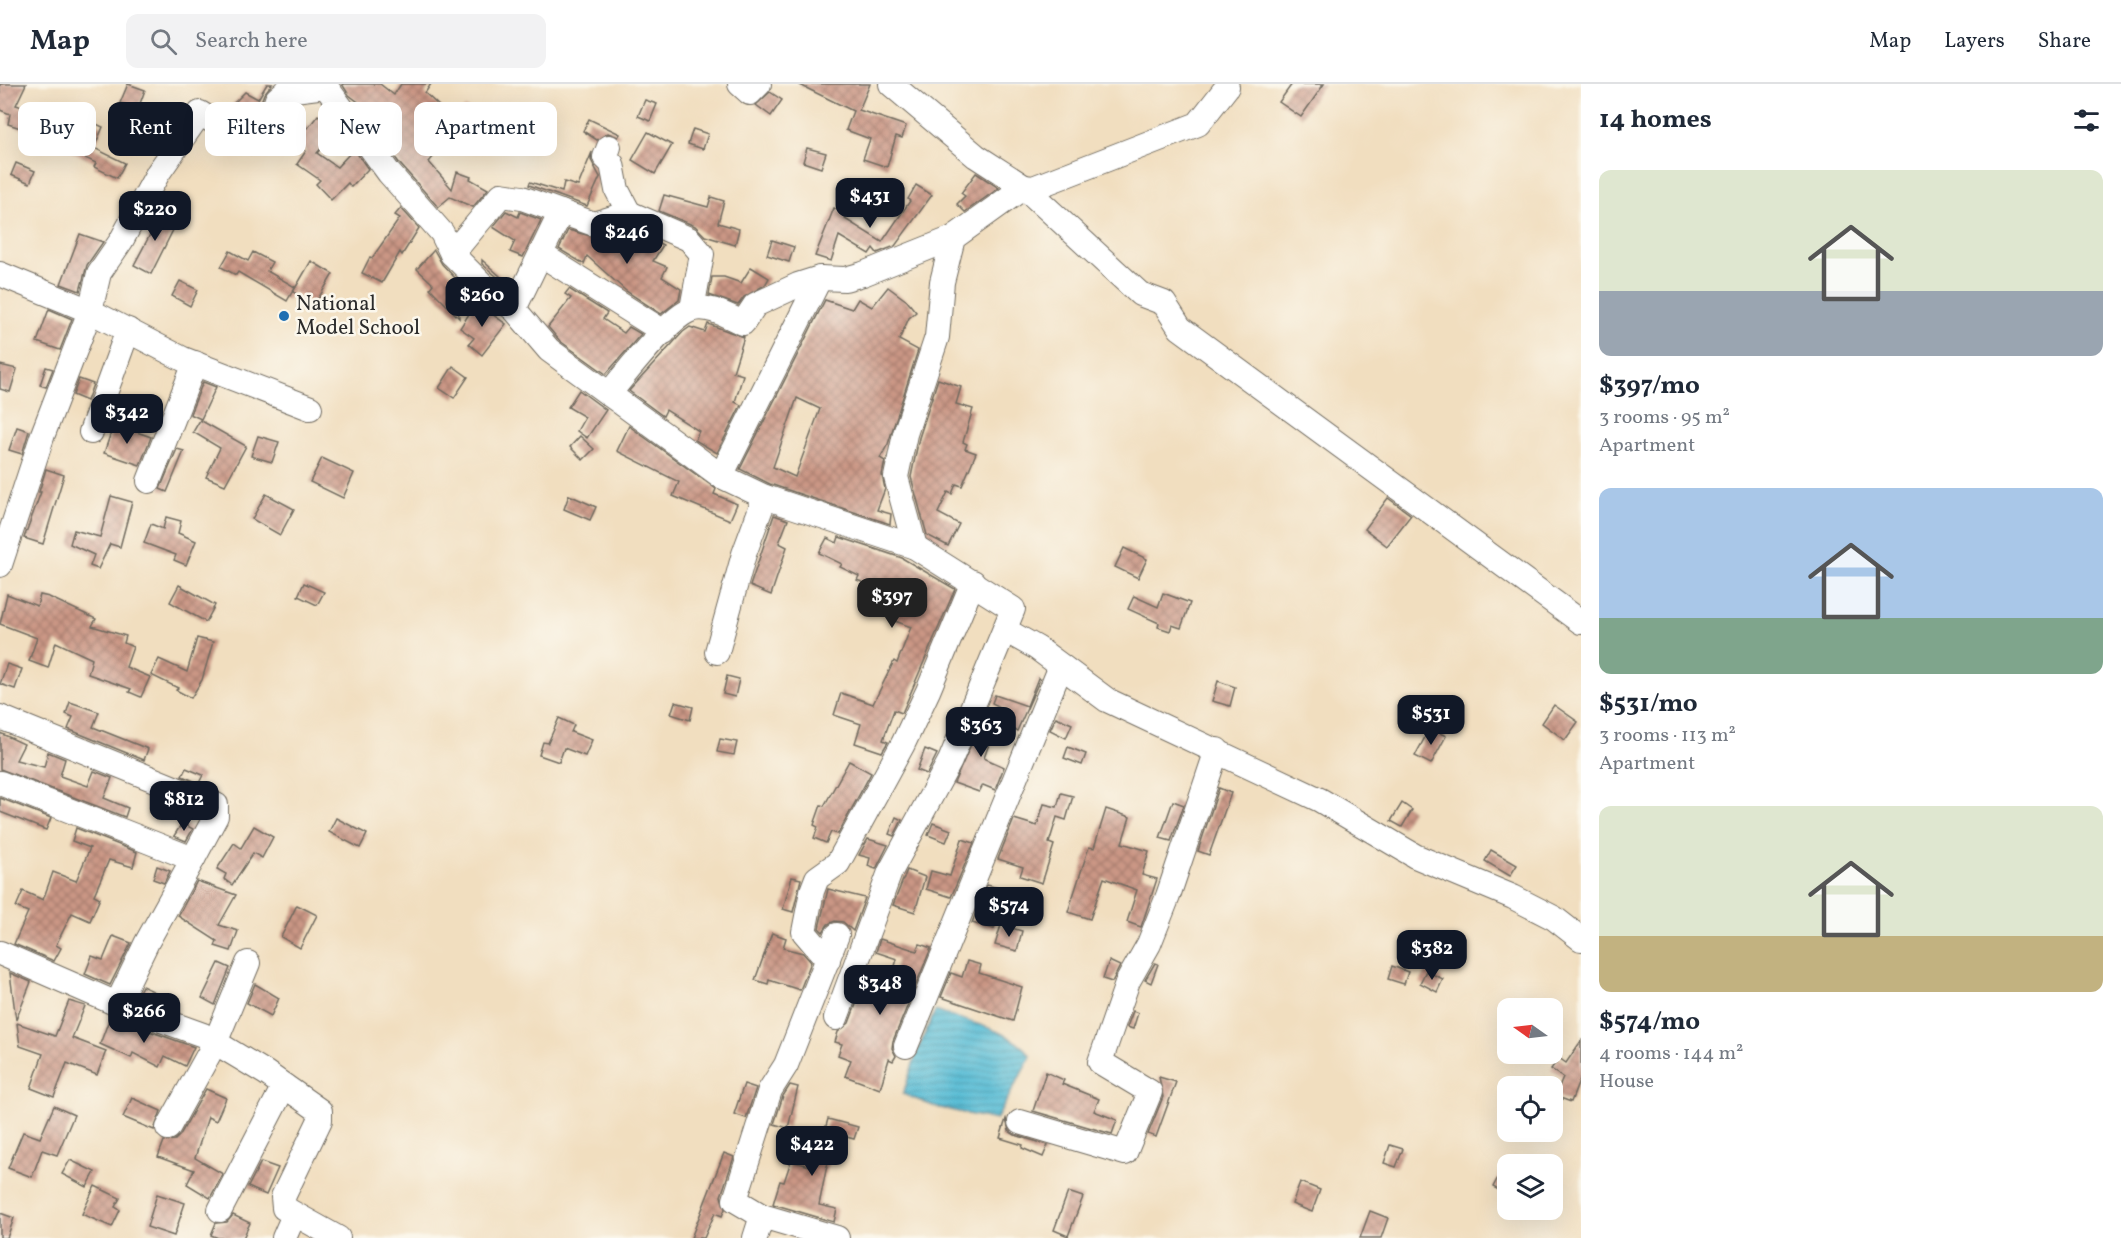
<!DOCTYPE html>
<meta charset="utf-8">
<style>
body{margin:0;font-family:Vollkorn,serif;background:#f2f2f3;color:#1f2937;height:100vh;display:flex;flex-direction:column;font-size:22px;white-space:nowrap}
*{box-sizing:border-box;margin:0}
p{font-size:20px;color:#747a83}
.icon{flex:none;width:33px;height:33px;fill:none;stroke:currentColor;stroke-width:2;stroke-linecap:round;stroke-linejoin:round}
.map{position:relative;flex:1;overflow:hidden}
.details{display:flex;flex-direction:column;background:#fff;width:540px}
.details>*{flex:none}
.hud{position:absolute;left:18px;top:18px;width:570px;height:54px;display:flex;gap:12px}
.needle{width:39px;rotate:284deg}
.tools{position:absolute;left:1497px;top:914px;display:grid;gap:12px}
.tools a{display:grid;place-items:center;width:66px;height:66px;border-radius:12px;background:#fff;box-shadow:0 6px 24px #0002;font-size:30px}
.price{position:absolute;translate:-50% -51px;padding:0 14px;border-radius:12px;background:#111827;color:#fff;font-size:20px;line-height:39px;filter:drop-shadow(0 2px 3px #0008)}
.price::after{content:'';position:absolute;left:50%;top:36px;width:18px;height:14px;margin-left:-9px;background:inherit;clip-path:polygon(0 0,100% 0,50% 100%)}
.price.on{background:#222;color:#fff}
ul{padding:0;list-style:none}
li{display:grid;align-content:center;gap:12px;height:318px;padding:0 18px}
li span{display:grid;place-items:center;height:186px;border-radius:12px;color:#555}
li>.icon{margin-inline-start:auto}
span .icon{width:108px;height:108px;fill:#fffc;stroke-width:1}
li b{font-size:26px}
h2{display:flex;justify-content:space-between;align-items:center;height:72px;padding:0 18px;font-size:26px}
.tag{padding:0 21px;border-radius:12px;background:#fff;box-shadow:0 6px 24px #0002;font-size:21px;line-height:54px}
.tag.on{background:#111827;color:#fff}
header{display:flex;align-items:center;gap:36px;box-sizing:border-box;height:84px;padding:0 30px;background:#fff;border-bottom:2px solid #e0e1e3}
header strong{font-size:28px}
nav{display:flex;gap:33px;margin-inline-start:auto;font-size:21px}
.search{width:420px;height:54px;background:#f2f2f3;display:flex;align-items:center;gap:15px;box-sizing:border-box;padding:0 21px;border-radius:12px;color:#747a83;font-size:22px}
main{display:flex;flex:1;min-height:0}
.map>svg:first-child{display:block}
.water{fill:url(#water-rules);stroke:#427480;stroke-width:1.5}
.building{fill:url(#building-cross-hatch);fill-rule:evenodd}
.lines{fill:none;stroke-linecap:round;stroke-linejoin:round}
.minor-casing{stroke:#706a5f;stroke-width:26}
.minor{stroke:#fff;stroke-width:24}
.poi-dot{fill:#1f6fb2;stroke:#fbf7ec;stroke-width:2}
.labels{text-anchor:middle;dominant-baseline:central;stroke-width:5;stroke-linejoin:round;paint-order:stroke}
.poi-label{font-size:21px;fill:#2b2b2b;stroke:#fbf7ec;text-anchor:start}
</style>
<header>
<strong>Map</strong>
<div class="search"><svg class="icon" aria-label="search" viewBox="0 0 24 24"><circle cx="10" cy="10" r="6"/><path d="M15 15l6 6"/></svg>Search here</div>
<nav><a>Map</a><a>Layers</a><a>Share</a></nav>
</header>
<main>
<div class="map">
<svg width="1581" height="1154" viewBox="0 0 1581 1154">
<defs>
<pattern id="water-rules" width="6" height="5" patternUnits="userSpaceOnUse" patternTransform="scale(1.5)"><rect width="6" height="5" fill="#58bdd6"/><path d="M0 2.5h6" fill="none" stroke="#499aae"/></pattern>
<pattern id="building-cross-hatch" width="8" height="8" patternUnits="userSpaceOnUse" patternTransform="scale(1.5)"><rect width="8" height="8" fill="#cb9785"/><path d="M0 0l8 8M0 8l8-8" fill="none" stroke="#a57b6d"/></pattern>
</defs>
<rect width="100%" height="100%" fill="#fbf7ec"/>
<filter id="ink" filterUnits="userSpaceOnUse"><feTurbulence type="fractalNoise" baseFrequency=".0167" numOctaves="2"/><feDisplacementMap in="SourceGraphic" scale="12" xChannelSelector="R" yChannelSelector="G"/><feConvolveMatrix kernelMatrix="1 2 1 2 8 2 1 2 1" color-interpolation-filters="sRGB"/></filter>
<filter id="wash" filterUnits="userSpaceOnUse"><feTurbulence type="fractalNoise" baseFrequency=".008" numOctaves="4" result="noise"/><feDisplacementMap in="SourceGraphic" scale="24" xChannelSelector="R" yChannelSelector="G"/><feGaussianBlur stdDeviation="1.35" result="paint"/><feColorMatrix in="noise" values="0 0 0 0 0 0 0 0 0 0 0 0 0 0 0 0 0 1.4 0 .05"/><feComposite in="paint" operator="in"/></filter>
<g filter="url(#wash)">
<rect width="100%" height="100%" fill="#f1debf"/>
<path class="water" d="M935 927C967 938 1009 944 1031 972L996 1036 936 1023 903 1010 917 968Z"/>
<g id="blocks">
<g class="building">
<path d="M0 0H26L16 21 39 28 33 48 8 40 10 30 0 26Z"/>
<path d="M128 0 145 6 138 25 120 19Z"/>
<path d="M267 0H272L264 10 251 43 225 28 245 8 258 15Z"/>
<path d="M342 0H380L394 11 401 0H431L425 9 455 37 465 23 475 31 459 53 453 49 429 78 452 105 457 88 471 93 470 95 488 105 473 123 450 113 438 123 400 80 375 46 379 43 366 32 370 27 349 11Z"/>
<path d="M798 0H870L859 26 906 42 902 54 896 52 887 83 863 75 870 55 846 46 853 27Z"/>
<path d="M1292 0H1324L1301 33 1279 18Z"/>
<path d="M770 8 782 16 771 32 756 21Z"/>
<path d="M645 16 657 20 650 37 638 32Z"/>
<path d="M75 30 103 43 94 64 125 79 117 94 94 83 96 79 60 62Z"/>
<path d="M287 30 308 44 318 31 337 46 317 69 337 83 354 65 368 85 351 103 348 99 331 116 316 100 320 96 297 80 306 67 282 46Z"/>
<path d="M589 35 620 50 618 53 608 49 597 56 583 47Z"/>
<path d="M693 45 708 50 703 65 688 60Z"/>
<path d="M648 48 672 61 655 90 632 76Z"/>
<path d="M807 64 826 69 821 84 803 78Z"/>
<path d="M592 68 591 76 600 93 587 122 529 101 530 98 562 108 564 98 578 102Z"/>
<path d="M16 79 35 87 30 99 11 91Z"/>
<path d="M976 89 999 104 965 128 957 120 965 112 961 109Z"/>
<path d="M916 101 932 111 895 162 877 169 873 164 869 170 839 152 831 177 815 172 834 124 847 130 845 135 882 158 910 117 908 115Z"/>
<path d="M664 111 708 123 711 113 724 117 718 139 739 145 735 161 705 152 695 142 659 127Z"/>
<path d="M401 124 419 144 402 171 400 168 382 199 362 189 370 173 372 174 400 134 395 131Z"/>
<path d="M154 127 177 138 151 190 134 181 153 145 146 141Z"/>
<path d="M506 127 518 133 520 128 541 136 523 173 510 168 515 157 493 143Z"/>
<path d="M628 144 663 161 653 177 667 183 662 193 681 205 679 216 661 230 626 207 587 172 584 180 559 165 568 146 598 154 616 148 621 152Z"/>
<path d="M80 150 103 158 87 181 80 207 61 200Z"/>
<path d="M772 156 794 163 789 178 767 171Z"/>
<path d="M434 166 442 180 456 195 459 234 430 204 433 200 417 185Z"/>
<path d="M230 167 248 177 253 168 272 178 267 187 295 203 287 217 238 188 236 191 221 183Z"/>
<path d="M482 176 510 201 509 203 482 180Z"/>
<path d="M311 177 333 190 315 220 293 208Z"/>
<path d="M751 183 769 194 765 201 744 213 738 221 709 211 712 193H724L741 199Z"/>
<path d="M180 197 198 206 190 222 172 212Z"/>
<path d="M888 203 907 217 916 228 909 234 899 256 918 266 888 360 880 374 885 377 882 391 885 405 877 426 891 430 890 440 770 400 740 385 825 216 852 225 858 215 872 223ZM797 314 820 325 795 393 773 383Z"/>
<path d="M569 205 607 229 603 235 624 249 629 243 641 250 606 290 560 257 548 243 571 214 565 210Z"/>
<path d="M476 219 506 240 482 271 469 260 474 254 460 244Z"/>
<path d="M49 225 72 235 60 266 37 258Z"/>
<path d="M708 240 744 253 733 288 743 291 735 318 741 321 717 369 695 356 699 347 666 326 663 332 629 307 683 248 690 243 705 248Z"/>
<path d="M0 281 17 285 10 308 0 305Z"/>
<path d="M453 282 468 293 454 314 439 304Z"/>
<path d="M46 283 53 285 46 303 40 301Z"/>
<path d="M79 295 93 300 87 317 73 311Z"/>
<path d="M938 295 961 303 956 320 973 325 963 358 967 360 965 365 976 369 962 402 956 400 952 410 948 408 938 429 959 440 948 462 927 451 911 393 919 354Z"/>
<path d="M203 298 216 303 201 335 190 330Z"/>
<path d="M579 306 606 326 587 354 577 347 585 333 568 323Z"/>
<path d="M200 336 246 362 225 401 206 393 220 364 193 348Z"/>
<path d="M114 340 151 353 140 381 104 369Z"/>
<path d="M629 342 716 405 714 410 737 420 730 436 673 412 679 398 617 367Z"/>
<path d="M17 343 29 347 22 370 9 366Z"/>
<path d="M258 352 279 358 272 378 251 372Z"/>
<path d="M580 352 594 365 583 376 570 363Z"/>
<path d="M177 365 184 367 167 408 160 405Z"/>
<path d="M322 374 354 389 343 414 310 398Z"/>
<path d="M46 385 64 391 43 460 24 454 41 408H39Z"/>
<path d="M266 410 294 425 280 451 252 435Z"/>
<path d="M569 411 596 423 590 436 564 425Z"/>
<path d="M111 412 132 418 120 463 110 460 98 485 90 482 94 471 70 460 74 446 100 453Z"/>
<path d="M1388 414 1411 431 1387 462 1365 445Z"/>
<path d="M774 431 788 436 779 459 787 463 771 511 750 502Z"/>
<path d="M166 433 181 437 178 449 196 457 186 481 174 476 176 471 144 459 151 440 163 445Z"/>
<path d="M839 453 902 474 955 505 902 629 894 626 883 656 888 658 882 668 855 659 861 640 834 631 841 609 873 620 894 577 897 579 911 543 895 537 897 530 862 518 869 501 857 496 859 492 840 483 842 480 819 469 827 454 837 459Z"/>
<path d="M1124 464 1147 475 1138 494 1115 483Z"/>
<path d="M304 499 324 508 317 521 298 512Z"/>
<path d="M179 501 215 521 206 538 170 518Z"/>
<path d="M1163 509 1190 519 1181 544 1172 541 1170 547 1158 543 1159 539 1128 525 1134 512 1158 523Z"/>
<path d="M7 510 37 522 40 511 49 513 96 535 92 542 126 552 124 559 133 563 126 583 150 593 141 613 129 608 131 605 88 590 92 575 56 558 48 584 29 577 37 554 0 540Z"/>
<path d="M197 554 213 558 202 596 191 614 176 606 178 604 151 591 159 575 187 588Z"/>
<path d="M7 580 22 585 15 605 0 600Z"/>
<path d="M727 592 739 595 735 613 723 610Z"/>
<path d="M1038 594 1040 595 1017 647 1001 641 1006 626 992 619 995 611 1027 622Z"/>
<path d="M1218 597 1235 603 1230 622 1212 617Z"/>
<path d="M70 618 99 628 93 643 148 665 144 676 68 645 73 633 66 630Z"/>
<path d="M675 618 693 623 690 636 671 630Z"/>
<path d="M1554 621 1578 638 1565 656 1542 639Z"/>
<path d="M987 624 1000 629 984 674 1004 683 995 706 983 701 979 708 954 699Z"/>
<path d="M1056 633 1072 640 1066 654 1050 646Z"/>
<path d="M559 634 574 641 571 648 592 656 585 672 564 664 559 678 539 671 543 658 548 659Z"/>
<path d="M1430 644 1446 652 1431 680 1415 672Z"/>
<path d="M0 649 24 660 16 676 44 683 48 668 65 675 60 692 88 702 94 687 112 694 104 714 128 724 125 733 0 685Z"/>
<path d="M720 655 737 658 734 671 717 668Z"/>
<path d="M1068 663 1086 670 1082 681 1064 674Z"/>
<path d="M925 665 937 670 927 690 917 686Z"/>
<path d="M849 677 871 689 838 750 831 748 826 759 814 754 818 743 814 741 821 721 824 722Z"/>
<path d="M186 684 203 691 199 699 182 692Z"/>
<path d="M1219 704 1231 709 1209 771 1198 767Z"/>
<path d="M1061 709 1073 712 1066 736 1057 733 1049 759 1054 761 1042 799 1020 792 1023 783 998 775 1014 735 1037 742 1044 720 1057 723Z"/>
<path d="M154 711 172 718 168 733 149 728Z"/>
<path d="M0 714 51 734 46 746 0 728Z"/>
<path d="M1173 717 1184 721 1171 757 1160 754Z"/>
<path d="M1402 719 1412 726 1402 743 1391 737Z"/>
<path d="M1106 725 1130 733 1122 759 1149 767 1142 791 1157 795 1141 843 1127 838 1137 806 1104 794 1090 835 1068 828 1089 763 1094 764Z"/>
<path d="M896 733 902 736 894 752 889 750Z"/>
<path d="M336 734 367 750 360 764 329 748Z"/>
<path d="M182 739 193 745 186 757 174 752Z"/>
<path d="M933 739 951 746 946 758 928 751Z"/>
<path d="M254 742 273 753 262 774 253 769 232 801 224 795 226 790 217 785 234 759 241 764Z"/>
<path d="M76 744 137 768 133 783 109 776 94 811 100 814 90 837 72 829 56 861 61 864 54 877 14 860 28 828 16 823 23 807 43 816 53 788 76 797 90 764 72 757Z"/>
<path d="M868 755 888 761 876 785 868 782 870 774 859 771Z"/>
<path d="M962 755 974 759 951 813 926 805 931 787 950 792Z"/>
<path d="M1491 766 1517 781 1510 792 1485 777Z"/>
<path d="M157 782 170 787 164 799 153 795Z"/>
<path d="M907 786 925 793 915 828 893 821Z"/>
<path d="M792 793 801 795 793 828 783 825Z"/>
<path d="M197 797 236 811 219 841 238 847 231 867 215 862 217 857 178 832Z"/>
<path d="M987 801 1006 806 994 845 972 839Z"/>
<path d="M828 805 865 814 853 847 843 838 835 837 828 840 823 848 819 844Z"/>
<path d="M297 821 317 831 300 864 281 853Z"/>
<path d="M1001 841 1022 847 1017 867 995 861Z"/>
<path d="M772 849 786 854 783 864 803 869 811 878 800 906 769 896 768 900 755 896Z"/>
<path d="M113 852 131 859 110 901 85 890 92 872 103 876Z"/>
<path d="M880 855 917 867 920 860 931 864 893 957 892 964 896 972 893 977 889 975 880 1005 845 992 851 976 838 971 842 960 835 958 838 948 849 939 866 894 887 902 892 893 897 875 876 868Z"/>
<path d="M967 877 981 881 979 889 1022 903 1013 937 941 913 951 889 962 893Z"/>
<path d="M1109 877 1120 882 1112 898 1103 895Z"/>
<path d="M219 879 230 884 215 921 202 914Z"/>
<path d="M1155 879 1158 880 1151 899 1145 896Z"/>
<path d="M1392 882 1408 888 1404 900 1388 895Z"/>
<path d="M1426 887 1443 895 1437 908 1420 899Z"/>
<path d="M10 889 31 898 16 936Z"/>
<path d="M255 900 279 914 271 932 247 919Z"/>
<path d="M142 902 155 908 151 917 137 912Z"/>
<path d="M69 917 85 922 72 954 106 967 97 991 67 979 54 1013 31 1004 43 970 20 962 17 939 55 952Z"/>
<path d="M1133 927 1138 929 1133 945 1127 943Z"/>
<path d="M110 933 194 963 185 982 165 972 160 983 133 969 131 974 100 960Z"/>
<path d="M1581 957V992L1571 1018 1555 1012 1563 993 1551 985 1559 974 1566 979Z"/>
<path d="M1046 988 1064 996 1062 1000 1099 1015 1094 1027 1117 1036 1112 1050 1033 1027Z"/>
<path d="M1159 993 1176 998 1156 1053 1148 1050 1163 1013Z"/>
<path d="M744 1000 756 1004 746 1034 734 1030Z"/>
<path d="M790 1001 798 1003 788 1044 774 1040 783 1012Z"/>
<path d="M206 1005 226 1014 216 1037 208 1033 195 1074 223 1090 210 1114 187 1100 194 1086 158 1073 164 1057 175 1056 180 1051Z"/>
<path d="M132 1014 161 1027 154 1046 123 1033Z"/>
<path d="M54 1022 74 1031 57 1071 42 1066 32 1093 8 1084 23 1048 40 1054Z"/>
<path d="M828 1035 858 1043 854 1055 836 1050 826 1086 819 1121 837 1125 834 1138 773 1120 780 1097 784 1098 791 1077 810 1082 817 1059 821 1060Z"/>
<path d="M1006 1035 1009 1047 1015 1051 1048 1061 1043 1073 1022 1064 1023 1061 1000 1054Z"/>
<path d="M1390 1061 1403 1065 1396 1083 1384 1079Z"/>
<path d="M724 1069 734 1073 721 1112 725 1125 722 1132 715 1129 704 1154H691Z"/>
<path d="M1508 1075V1111L1493 1103Z"/>
<path d="M70 1076 95 1088 87 1103 62 1090Z"/>
<path d="M261 1078 278 1084 266 1111 248 1103Z"/>
<path d="M1300 1098 1320 1106 1312 1128 1292 1120Z"/>
<path d="M95 1102 120 1114 115 1123 120 1126 112 1143 82 1130Z"/>
<path d="M1068 1108 1083 1113 1068 1152 1054 1146Z"/>
<path d="M157 1110 185 1119 174 1152 147 1143Z"/>
<path d="M1370 1127 1388 1134 1381 1154H1360Z"/>
<path d="M0 1129 14 1134 7 1154H0Z"/>
<path d="M233 1131 250 1139 243 1154H218L211 1151 216 1139 227 1138Z"/>
</g>
</g>
</g>
<g filter="url(#ink)">
<use href="#blocks" fill-opacity="0" stroke="#706a5f" stroke-width="1.5"/>
<g class="lines">
<g class="minor-casing">
<g id="minor">
<path d="M324 0 389 89 442 149 452 170 487 205 514 225 549 266 721 392 765 413 915 463 1013 525 950 677 890 788 836 934"/>
<path d="M740 0 750 9 759 0"/>
<path d="M891 0 976 72 1024 103 1140 210 1164 219 1180 244 1581 538"/>
<path d="M609 63 605 73 612 80 617 106 629 129"/>
<path d="M452 170 501 111 522 114 594 140 629 129 689 155 702 170 692 225"/>
<path d="M542 171 664 248"/>
<path d="M0 190 90 227 183 275 310 324"/>
<path d="M514 225 561 128"/>
<path d="M609 310C624 291 673 229 694 225 710 221 729 233 743 239L755 221 798 201 820 194 845 195 863 190 953 154"/>
<path d="M91 348 128 246"/>
<path d="M721 392 820 194"/>
<path d="M149 397 195 279"/>
<path d="M915 463 896 393 905 350 937 253 942 198 953 154 1024 103 1033 104 1198 40 1227 3"/>
<path d="M0 481 43 350 90 227 99 189 121 157 158 89 200 29 242 56 256 59 266 48 277 15 286 7 326 2"/>
<path d="M1005 546 1037 564 1107 616 1320 716 1415 772 1513 813 1554 834 1581 855"/>
<path d="M717 568 744 470 765 413"/>
<path d="M0 633 216 721V732L193 775"/>
<path d="M0 699 193 775 147 858 117 920"/>
<path d="M0 869 117 920 203 951 266 989 320 1027V1036L283 1113 284 1124 338 1154"/>
<path d="M828 876 804 848 812 807 817 794 838 779 903 660 928 607 973 498"/>
<path d="M906 962 1061 582"/>
<path d="M1020 1038 1125 1069 1150 1008 1100 978 1128 897 1149 860 1168 812 1217 666"/>
<path d="M168 1044 215 959 248 879"/>
<path d="M220 1126 284 1002"/>
<path d="M762 1132 837 1154"/>
<path d="M284 1154 294 1131"/>
<path d="M755 1154 762 1132 735 1116 770 1006 786 981 837 851"/>
</g>
</g>
<use href="#minor" class="minor"/>
</g>
</g>
<circle class="poi-dot" cx="284" cy="232" r="6"/>
<g class="labels">
<g class="poi-label">
<text x="296" y="220">National<tspan x="296" dy="24">Model School</tspan></text>
</g>
</g>
</svg>
<div class="tools">
<a><svg class="needle" viewBox="-14 -14 28 28"><path d="M0-13l5 13h-10z" fill="#e53935"/><path d="M0 13l5-13h-10z" fill="#747a83"/></svg></a>
<a><svg class="icon" aria-label="locate" viewBox="0 0 24 24"><circle cx="12" cy="12" r="6"/><path d="M12 2v4M12 18v4M2 12h4M18 12h4"/></svg></a>
<a><svg class="icon" aria-label="layers" viewBox="0 0 24 24"><path d="M12 4l9 5-9 5-9-5zM3 14l9 5 9-5"/></svg></a>
</div>
<b class="price" style="left:870px;top:145px">$431</b>
<b class="price" style="left:155px;top:158px">$220</b>
<b class="price" style="left:627px;top:181px">$246</b>
<b class="price" style="left:482px;top:244px">$260</b>
<b class="price" style="left:127px;top:361px">$342</b>
<b class="price on" style="left:892px;top:545px">$397</b>
<b class="price" style="left:1431px;top:662px">$531</b>
<b class="price" style="left:981px;top:674px">$363</b>
<b class="price" style="left:184px;top:748px">$812</b>
<b class="price" style="left:1009px;top:854px">$574</b>
<b class="price" style="left:1432px;top:897px">$382</b>
<b class="price" style="left:880px;top:932px">$348</b>
<b class="price" style="left:144px;top:960px">$266</b>
<b class="price" style="left:812px;top:1093px">$422</b>
<div class="hud">
<a class="tag">Buy</a>
<a class="tag on">Rent</a>
<a class="tag">Filters</a>
<a class="tag">New</a>
<a class="tag">Apartment</a>
</div>
</div>
<section class="details">
<h2>14 homes<svg class="icon" aria-label="filters" viewBox="0 0 24 24"><path d="M4 7h16M4 17h16"/><circle cx="9" cy="7" r="2"/><circle cx="15" cy="17" r="2"/></svg></h2>
<ul>
<li><span style="background:linear-gradient(#dfe7d0 65%,#9aa5b1 0)"><svg class="icon" aria-label="home" viewBox="0 0 24 24"><path d="M3 11l9-7 9 7M6 9v11h12V9"/></svg></span><div><b>$397/mo</b><p>3 rooms · 95 m²</p><p>Apartment</p></div></li>
<li><span style="background:linear-gradient(#a9c7e8 70%,#7fa58c 0)"><svg class="icon" aria-label="home" viewBox="0 0 24 24"><path d="M3 11l9-7 9 7M6 9v11h12V9"/></svg></span><div><b>$531/mo</b><p>3 rooms · 113 m²</p><p>Apartment</p></div></li>
<li><span style="background:linear-gradient(#dfe7d0 70%,#c2b280 0)"><svg class="icon" aria-label="home" viewBox="0 0 24 24"><path d="M3 11l9-7 9 7M6 9v11h12V9"/></svg></span><div><b>$574/mo</b><p>4 rooms · 144 m²</p><p>House</p></div></li>
</ul>
</section>
</main>
